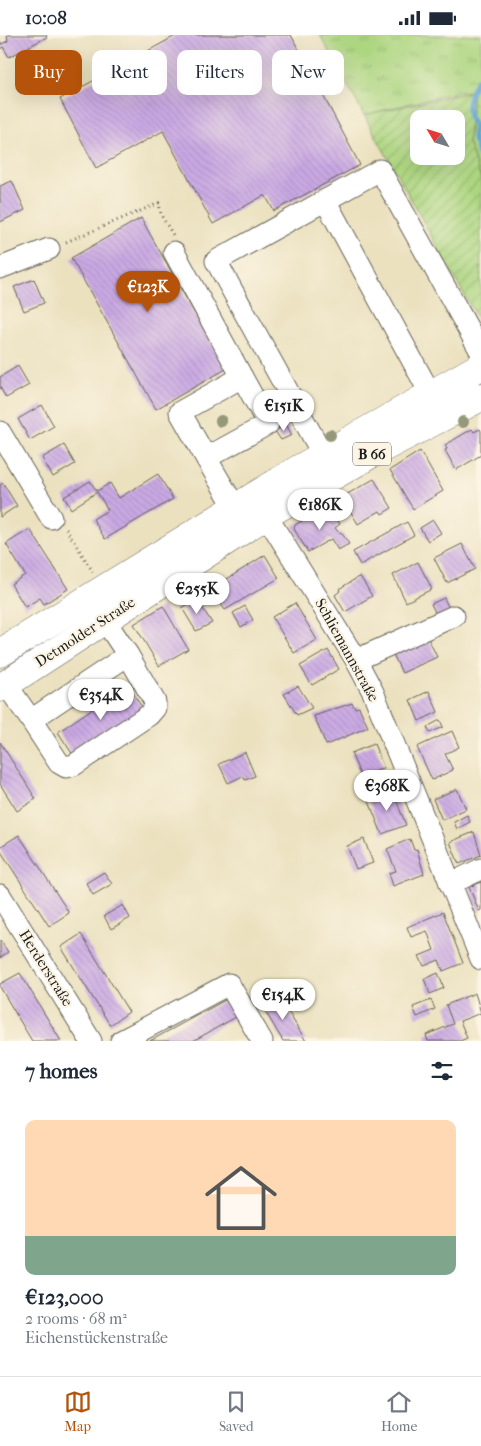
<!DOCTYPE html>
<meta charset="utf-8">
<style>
body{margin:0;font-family:"IM FELL French Canon",serif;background:#f6f6f7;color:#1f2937;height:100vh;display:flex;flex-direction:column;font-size:19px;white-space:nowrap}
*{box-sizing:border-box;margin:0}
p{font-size:16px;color:#747a83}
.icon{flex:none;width:28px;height:28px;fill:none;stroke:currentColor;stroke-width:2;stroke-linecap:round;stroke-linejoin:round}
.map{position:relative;height:1006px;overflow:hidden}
.sheet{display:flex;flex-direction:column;background:#fff;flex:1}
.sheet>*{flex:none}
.guide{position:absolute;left:15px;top:15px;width:451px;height:45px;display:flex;gap:10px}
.needle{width:32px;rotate:308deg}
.fabs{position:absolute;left:410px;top:75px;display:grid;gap:10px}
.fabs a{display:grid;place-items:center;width:55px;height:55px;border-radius:10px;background:#fff;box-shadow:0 5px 20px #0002;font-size:25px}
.price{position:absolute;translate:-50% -42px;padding:0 11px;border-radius:18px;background:#fff;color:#222;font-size:16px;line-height:32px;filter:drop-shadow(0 1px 2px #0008)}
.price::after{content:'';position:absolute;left:50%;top:30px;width:15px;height:11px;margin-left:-8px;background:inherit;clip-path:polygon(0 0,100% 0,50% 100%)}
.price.active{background:#b45309;color:#fff}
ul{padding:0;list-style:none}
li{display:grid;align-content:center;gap:10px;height:265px;padding:0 25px}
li+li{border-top:1px solid #e0e1e3}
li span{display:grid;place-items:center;height:155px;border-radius:10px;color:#555}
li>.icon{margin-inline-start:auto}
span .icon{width:90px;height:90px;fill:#fffc;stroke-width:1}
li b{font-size:21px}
h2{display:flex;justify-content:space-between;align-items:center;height:60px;padding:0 25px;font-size:21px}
.chip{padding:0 18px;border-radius:10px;background:#fff;box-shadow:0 5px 20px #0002;font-size:18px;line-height:45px}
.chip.active{background:#b45309;color:#fff}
.status{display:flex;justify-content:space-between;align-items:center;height:35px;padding:0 25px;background:#fff;direction:ltr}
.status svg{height:14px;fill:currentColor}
.tabs{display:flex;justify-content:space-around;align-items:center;height:70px;border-top:1px solid #e0e1e3;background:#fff;font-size:14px;color:#747a83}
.tabs a{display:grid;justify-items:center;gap:2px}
.tabs .active{color:#b45309}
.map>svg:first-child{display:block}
.park{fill:url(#park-tufts);stroke:#64794e}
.garden{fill:url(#garden-furrows);stroke:#64794e;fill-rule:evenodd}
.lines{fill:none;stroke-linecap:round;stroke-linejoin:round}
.stream{stroke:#5ea2d3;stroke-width:5}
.building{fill:url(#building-back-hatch)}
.minor-casing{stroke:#646155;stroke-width:23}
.major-casing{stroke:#646155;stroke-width:29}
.path{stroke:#646155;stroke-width:3;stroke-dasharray:1 4;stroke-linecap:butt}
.minor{stroke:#fff;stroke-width:21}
.major{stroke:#fff;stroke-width:28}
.tree{fill:#959879}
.labels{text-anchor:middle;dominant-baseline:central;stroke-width:4.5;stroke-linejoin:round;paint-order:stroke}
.shield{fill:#fcf5e5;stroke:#5f5d58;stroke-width:1}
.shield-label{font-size:14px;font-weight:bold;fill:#1c1c1c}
.street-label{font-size:15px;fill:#1c1c1c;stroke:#fcf5e5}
</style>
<div class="status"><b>10:08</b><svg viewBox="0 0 49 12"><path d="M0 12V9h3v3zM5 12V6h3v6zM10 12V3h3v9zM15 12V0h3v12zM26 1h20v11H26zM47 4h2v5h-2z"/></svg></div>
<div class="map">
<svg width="481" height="1006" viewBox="0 0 481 1006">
<defs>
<pattern id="park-tufts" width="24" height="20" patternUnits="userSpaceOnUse" patternTransform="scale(1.25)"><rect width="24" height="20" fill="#add681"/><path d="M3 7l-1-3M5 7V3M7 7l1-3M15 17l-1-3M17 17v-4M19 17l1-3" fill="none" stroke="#94b76f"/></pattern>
<pattern id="garden-furrows" width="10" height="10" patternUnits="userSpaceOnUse" patternTransform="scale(1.25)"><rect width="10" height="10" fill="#add681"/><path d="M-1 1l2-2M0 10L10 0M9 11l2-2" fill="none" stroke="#94b76f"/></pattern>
<pattern id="building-back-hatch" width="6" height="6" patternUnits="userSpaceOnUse" patternTransform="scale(1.25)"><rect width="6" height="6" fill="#caa9e4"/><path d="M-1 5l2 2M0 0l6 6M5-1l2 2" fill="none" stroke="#ad91c3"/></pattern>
</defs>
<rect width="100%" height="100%" fill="#fcf5e5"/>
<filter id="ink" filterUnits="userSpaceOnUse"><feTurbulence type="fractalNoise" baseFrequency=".02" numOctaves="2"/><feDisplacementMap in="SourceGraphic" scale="10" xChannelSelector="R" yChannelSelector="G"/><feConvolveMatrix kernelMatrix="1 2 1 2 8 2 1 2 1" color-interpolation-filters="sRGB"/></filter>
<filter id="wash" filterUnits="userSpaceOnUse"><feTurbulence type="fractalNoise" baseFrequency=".0096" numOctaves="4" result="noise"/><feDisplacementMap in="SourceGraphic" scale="20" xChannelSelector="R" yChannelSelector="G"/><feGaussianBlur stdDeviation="1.12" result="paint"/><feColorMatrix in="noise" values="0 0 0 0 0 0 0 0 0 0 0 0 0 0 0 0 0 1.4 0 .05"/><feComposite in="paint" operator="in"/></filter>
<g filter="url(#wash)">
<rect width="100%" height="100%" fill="#ebe1bf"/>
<path class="park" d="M320 0H481V145L468 107 473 56 457 57 364 80Z"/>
<path class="garden" d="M473 56 468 107 481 145V281L477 283 364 80ZM419 84H456V121H419Z"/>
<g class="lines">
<path class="stream" d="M481 44 477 45C469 59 462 78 475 91L473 102 481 125"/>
</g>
<g id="blocks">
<g class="building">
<path d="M7 0H46L47 2 9 22 3 12 0 14V7L1 9 8 6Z"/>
<path d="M177 0H291L360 130 274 176 265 160 213 189 163 96 96 133 60 64Z"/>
<path d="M12 146 25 175 0 187V151Z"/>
<path d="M141 183 226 334 156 374 71 223Z"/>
<path d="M34 244 44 268 24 276 14 252Z"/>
<path d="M18 331 29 350 6 363 0 352V342Z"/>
<path d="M42 370 54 391 30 405 18 384Z"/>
<path d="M286 389 292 400 281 405 275 396Z"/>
<path d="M472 394 474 397 480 394 481 396V420L456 435 445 415 447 414 445 410Z"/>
<path d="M64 410 75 429 53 442 42 423Z"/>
<path d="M420 416 443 456 413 474 390 435Z"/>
<path d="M158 439 173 464 105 504 93 484 108 475 97 457 71 474 64 462 90 446 97 456 110 448 119 463Z"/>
<path d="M374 444 392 473 382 479 380 476 358 489 342 462Z"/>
<path d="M3 448 17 471 0 482V450Z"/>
<path d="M323 473 329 481 333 478 340 489 335 493 339 498 341 497 349 509 338 515 331 504 308 517 294 494 295 490Z"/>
<path d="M433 485 441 498 428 506 420 493Z"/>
<path d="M407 487 414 500 360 530 353 517Z"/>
<path d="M30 494 68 554 44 569 40 563 25 572 11 549 25 540 6 509Z"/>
<path d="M462 509 475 534 447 548 434 523Z"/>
<path d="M265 520 279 543 225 575 211 554Z"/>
<path d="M418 527 432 554 406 567 393 540Z"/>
<path d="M360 541 372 561 345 577 335 560 340 556 339 554Z"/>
<path d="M444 563 451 577 438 583 431 569Z"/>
<path d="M197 564 212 588 196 596 182 573Z"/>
<path d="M295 568 317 605 294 618 272 582Z"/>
<path d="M163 571 188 614 159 631 134 589Z"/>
<path d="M245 571 253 585 241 592 233 578Z"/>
<path d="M426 599 437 622 402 638 391 615Z"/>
<path d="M328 615 339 634 312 650 300 631Z"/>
<path d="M127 650 144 675 75 723 58 697Z"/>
<path d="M298 651 312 673 297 680 284 659Z"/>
<path d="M429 656 438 677 419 686 410 665Z"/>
<path d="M352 668 355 673 359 672 368 692 326 710 314 681Z"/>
<path d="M440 685 443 692 430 698 427 692Z"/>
<path d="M452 696 459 712 445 719 453 735 432 745 417 712Z"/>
<path d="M0 707 36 764 17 776 0 749Z"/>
<path d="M374 709 384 733 361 742 351 718Z"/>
<path d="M245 717 255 741 245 745 243 741 228 748 219 729Z"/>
<path d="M457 754 466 774 442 785 433 764Z"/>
<path d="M392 755 406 790 382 799 368 764Z"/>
<path d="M467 780 470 787 457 794 454 787Z"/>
<path d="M474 797 481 820 459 829 450 807Z"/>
<path d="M19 800 69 878 49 891 0 815V812Z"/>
<path d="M364 804 373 828 356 834 347 811Z"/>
<path d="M410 804 414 815 417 814 424 839 393 851 389 838 396 836 387 814Z"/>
<path d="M104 837 112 849 93 860 86 848Z"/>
<path d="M481 847V875L479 876 469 852Z"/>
<path d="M123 870 130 883 111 894 104 881Z"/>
<path d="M443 877 463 928 443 936 439 925 424 931 419 921 434 915 427 896 411 902 407 892Z"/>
<path d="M81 899 129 977 110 990 61 912Z"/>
<path d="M0 905 8 917 0 923Z"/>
<path d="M20 938 44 978 61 1006H32L23 991 0 952V949Z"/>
<path d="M438 938 444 953 430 959 424 944Z"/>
<path d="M475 958 481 978 460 986 467 1003 460 1006H428L426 1000 453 989 446 970Z"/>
<path d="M279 961 287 975 306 1006H283L262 971Z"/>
<path d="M227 964 236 982 193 1006H150Z"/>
<path d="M431 965 435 974 417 982 413 972Z"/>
</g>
</g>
</g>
<g filter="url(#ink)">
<use href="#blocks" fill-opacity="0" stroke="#646155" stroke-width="1"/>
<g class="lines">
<g class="minor-casing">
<g id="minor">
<path d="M325 165 430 358"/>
<path d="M174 217 242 342"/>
<path d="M0 233 49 214"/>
<path d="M0 397 51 483"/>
<path d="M323 420 216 226 380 135 481 317"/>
<path d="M206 423 268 389 242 342 180 377C198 409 216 441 235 472"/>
<path d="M266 480 356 625 373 657 481 924"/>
<path d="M356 625 454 581"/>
<path d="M6 649 31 685 128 620 104 584"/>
<path d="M31 685 59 728 66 732 74 730 149 680 155 673V667L128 620"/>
<path d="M450 849 481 834"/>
<path d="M0 860 91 1006"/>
<path d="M121 1006 229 949 262 1006"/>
</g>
</g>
<g class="major-casing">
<g id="major">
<path d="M0 618 297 435 481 331"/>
<path d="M0 653 266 480 373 418 481 362"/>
</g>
</g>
<g class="path">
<path d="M66 207 159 168 161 180 173 200"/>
<path d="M66 494 93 537"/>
<path d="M93 663 99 669"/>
</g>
<use href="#minor" class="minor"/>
<use href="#major" class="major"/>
</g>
<g class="tree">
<circle cx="221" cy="386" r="6"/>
<circle cx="463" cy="387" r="6"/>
<circle cx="330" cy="400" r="6"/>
</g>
</g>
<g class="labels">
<rect class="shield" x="353" y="407.5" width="38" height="23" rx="4"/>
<g class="shield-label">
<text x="372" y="419">B 66</text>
</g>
<g class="street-label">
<text transform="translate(85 597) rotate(-33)">Detmolder Straße</text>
<text transform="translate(347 615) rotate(61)">Schliemannstraße</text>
<text transform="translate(46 933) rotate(58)">Herderstraße</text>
</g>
</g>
</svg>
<div class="fabs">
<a><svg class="needle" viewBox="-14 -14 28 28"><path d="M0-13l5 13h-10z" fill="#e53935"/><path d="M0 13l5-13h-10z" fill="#747a83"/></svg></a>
</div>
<b class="price active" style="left:148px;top:278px">€123K</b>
<b class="price" style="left:284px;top:397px">€151K</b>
<b class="price" style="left:320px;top:496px">€186K</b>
<b class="price" style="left:197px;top:580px">€255K</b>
<b class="price" style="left:101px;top:686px">€354K</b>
<b class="price" style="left:387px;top:777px">€368K</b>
<b class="price" style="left:283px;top:986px">€154K</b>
<div class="guide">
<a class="chip active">Buy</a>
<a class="chip">Rent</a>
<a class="chip">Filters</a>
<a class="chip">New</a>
</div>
</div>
<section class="sheet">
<h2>7 homes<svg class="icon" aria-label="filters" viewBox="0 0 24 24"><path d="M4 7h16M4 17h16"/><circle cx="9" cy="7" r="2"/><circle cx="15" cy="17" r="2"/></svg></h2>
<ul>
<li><span style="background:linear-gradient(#ffd9b3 75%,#7fa58c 0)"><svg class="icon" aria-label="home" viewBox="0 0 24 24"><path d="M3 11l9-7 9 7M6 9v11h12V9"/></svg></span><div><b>€123,000</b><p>2 rooms · 68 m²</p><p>Eichenstückenstraße</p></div></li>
</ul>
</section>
<nav class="tabs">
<a class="active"><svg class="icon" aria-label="map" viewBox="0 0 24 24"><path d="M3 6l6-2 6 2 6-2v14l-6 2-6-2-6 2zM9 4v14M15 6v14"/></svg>Map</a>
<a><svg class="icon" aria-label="saved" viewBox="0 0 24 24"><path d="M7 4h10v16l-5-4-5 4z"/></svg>Saved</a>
<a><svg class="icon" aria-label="home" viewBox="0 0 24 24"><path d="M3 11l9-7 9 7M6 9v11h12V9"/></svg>Home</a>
</nav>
